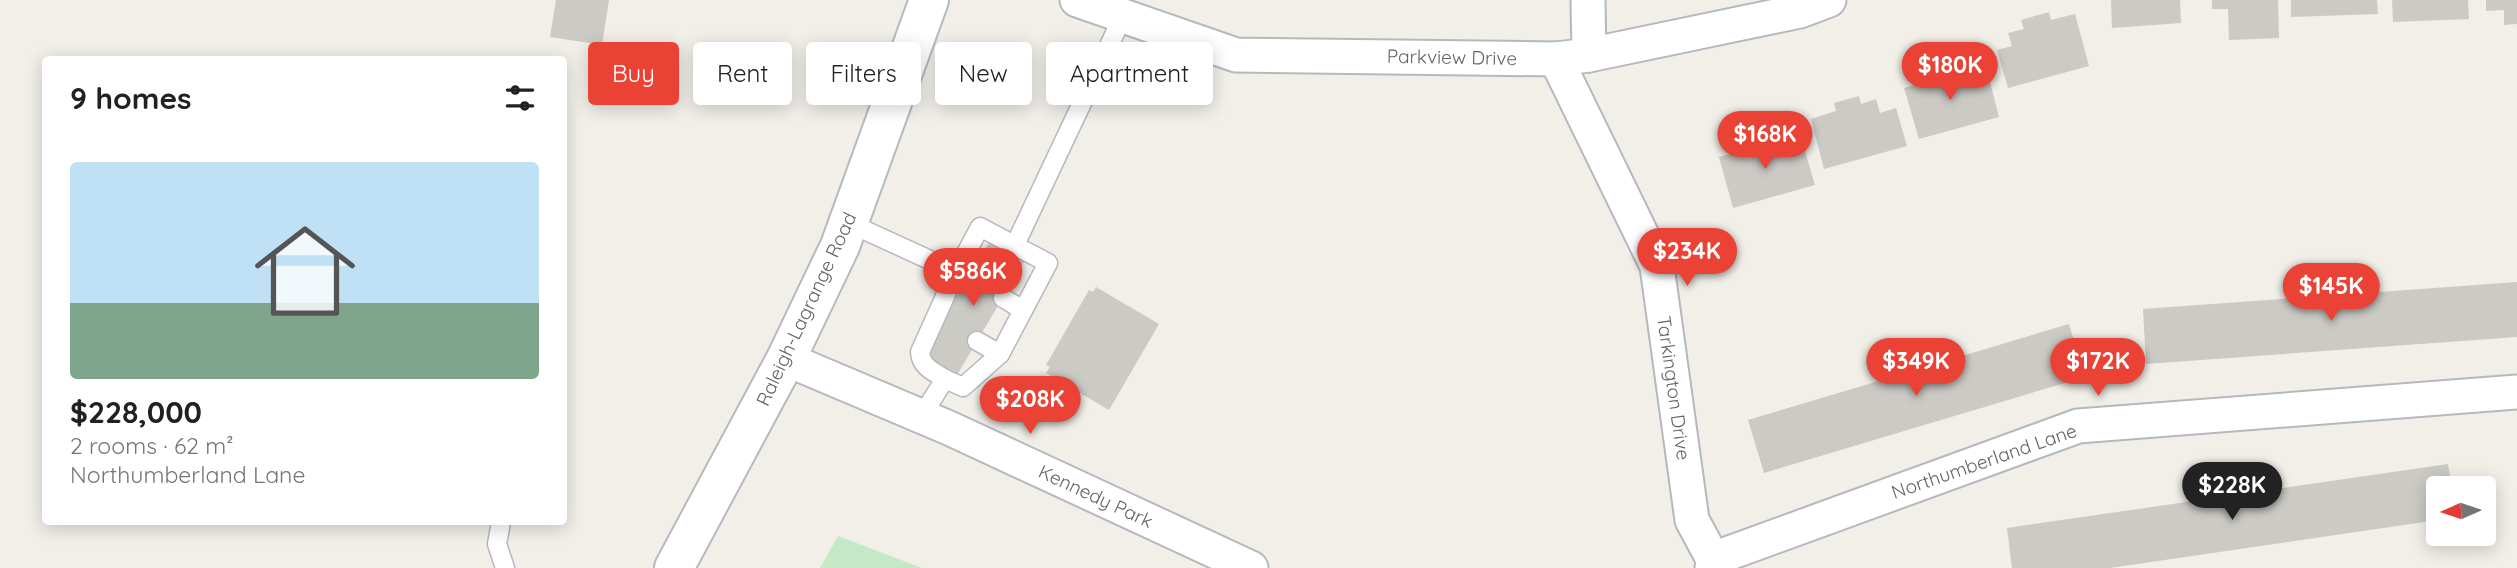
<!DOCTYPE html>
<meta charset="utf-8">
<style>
body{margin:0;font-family:Quicksand,sans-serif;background:#f2f2f2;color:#202124;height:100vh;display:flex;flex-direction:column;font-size:26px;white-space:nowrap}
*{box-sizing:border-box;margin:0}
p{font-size:23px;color:#757577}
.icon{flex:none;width:38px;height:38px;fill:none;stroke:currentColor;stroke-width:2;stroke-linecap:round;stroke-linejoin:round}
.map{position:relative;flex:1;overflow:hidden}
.sheet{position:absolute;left:42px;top:56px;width:525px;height:469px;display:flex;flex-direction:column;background:#fff;border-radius:7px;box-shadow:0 4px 18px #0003}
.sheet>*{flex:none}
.guide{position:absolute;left:588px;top:42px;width:665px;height:63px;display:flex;gap:14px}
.needle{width:46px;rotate:267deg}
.controls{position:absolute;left:2426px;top:476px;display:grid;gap:14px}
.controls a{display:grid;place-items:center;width:70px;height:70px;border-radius:7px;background:#fff;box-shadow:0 4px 18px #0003;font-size:35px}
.price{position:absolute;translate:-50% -60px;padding:0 16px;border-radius:24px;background:#ea4335;color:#fff;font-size:23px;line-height:46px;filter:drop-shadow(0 2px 4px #0008)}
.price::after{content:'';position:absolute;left:50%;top:42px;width:21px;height:16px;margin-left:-10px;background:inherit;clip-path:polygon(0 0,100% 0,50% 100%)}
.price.on{background:#222;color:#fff}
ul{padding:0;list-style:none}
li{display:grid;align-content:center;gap:14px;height:371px;padding:0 28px}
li+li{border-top:2px solid #e0e0e0}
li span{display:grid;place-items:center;height:217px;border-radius:7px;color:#555}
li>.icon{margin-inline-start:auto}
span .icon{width:126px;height:126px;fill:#fffc;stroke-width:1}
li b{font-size:30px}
h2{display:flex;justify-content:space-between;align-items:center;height:84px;padding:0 28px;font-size:30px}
.tag{padding:0 24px;border-radius:7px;background:#fff;box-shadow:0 4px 18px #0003;font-size:24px;line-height:63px}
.tag.on{background:#ea4335;color:#fff}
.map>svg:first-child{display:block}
.green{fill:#c5e8c5}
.building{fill:#cccac5}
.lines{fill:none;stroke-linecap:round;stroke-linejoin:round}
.service-casing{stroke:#b5b8bc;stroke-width:21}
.minor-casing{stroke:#b5b8bc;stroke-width:37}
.secondary-casing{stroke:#b6babf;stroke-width:42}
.service{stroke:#fff;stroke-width:18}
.minor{stroke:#fff;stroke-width:33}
.secondary{stroke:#fff;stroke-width:38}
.labels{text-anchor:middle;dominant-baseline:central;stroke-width:5;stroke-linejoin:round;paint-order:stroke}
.street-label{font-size:19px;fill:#5f6368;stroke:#fff}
</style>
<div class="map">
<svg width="2517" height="568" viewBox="0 0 2517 568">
<rect width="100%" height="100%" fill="#f1efe8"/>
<path class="green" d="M838 536 922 568H820Z"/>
<g class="building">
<path d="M556 0H609L602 45 550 37Z"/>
<path d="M2111 0H2180L2181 23 2112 28Z"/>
<path d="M2212 0H2278L2279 38 2229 40 2228 9H2212Z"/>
<path d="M2291 0H2377L2378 14 2291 17Z"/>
<path d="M2392 0H2468L2469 19 2393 22Z"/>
<path d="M2486 0H2517V24L2504 25V10L2486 11Z"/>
<path d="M2049 12 2051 20 2075 14 2089 66 2008 88 1997 50 2012 46 2008 33 2024 29 2021 20Z"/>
<path d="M1951 66 1953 74 1971 69 1974 82 1989 78 1999 117 1919 139 1904 88 1929 81 1926 73Z"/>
<path d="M1859 96 1861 104 1876 99 1880 113 1896 108 1907 146 1824 169 1811 119 1836 111 1834 103Z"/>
<path d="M1768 136 1770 143 1784 139 1788 152 1804 148 1815 185 1733 208 1719 157 1744 150 1743 143Z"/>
<path d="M990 241 1024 262 957 375 922 355Z"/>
<path d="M2517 282V337L2146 364 2143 309Z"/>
<path d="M1096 287 1159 324 1109 410 1046 373 1050 367 1046 365 1089 290 1093 292Z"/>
<path d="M2069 324 2085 377 1764 473 1748 420Z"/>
<path d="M2448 464 2452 488H2438V520L2110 568H2012L2007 528Z"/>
</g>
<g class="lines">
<g class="service-casing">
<g id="service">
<path d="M849 223 956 272 980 227 1048 263 1000 354 963 387 945 379"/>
<path d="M1015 245 1123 16"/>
<path d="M1003 298 1023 310"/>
<path d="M977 341 1000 354"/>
<path d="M921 417 945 379C933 371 921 367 920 352L956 272 968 278"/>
<path d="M501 522 497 544 505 568"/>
</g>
</g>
<g class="minor-casing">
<g id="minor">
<path d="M1077 0 1236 55 1556 59 1589 55 1800 11 1829 0"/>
<path d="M1588 0 1589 55"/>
<path d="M1556 59 1657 266 1692 520 1713 559 1712 568"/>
<path d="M786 359 949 428 1251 568"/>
<path d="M1713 559 2078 426 2517 392"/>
</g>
</g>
<g class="secondary-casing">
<path id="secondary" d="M674 568 786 359 840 246 929 0"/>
</g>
<use href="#service" class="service"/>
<use href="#minor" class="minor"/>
<use href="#secondary" class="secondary"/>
</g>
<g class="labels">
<g class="street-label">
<text transform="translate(1452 57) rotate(1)">Parkview Drive</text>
<text transform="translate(806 309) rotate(-65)">Raleigh-Lagrange Road</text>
<text transform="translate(1674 388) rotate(82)">Tarkington Drive</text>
<text transform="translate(1984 461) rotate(-19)">Northumberland Lane</text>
<text transform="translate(1096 496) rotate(25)">Kennedy Park</text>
</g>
</g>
</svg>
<div class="controls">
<a><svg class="needle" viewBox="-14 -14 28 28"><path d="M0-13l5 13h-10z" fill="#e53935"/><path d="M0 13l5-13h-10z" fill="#757577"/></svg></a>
</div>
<b class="price" style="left:1950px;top:102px">$180K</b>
<b class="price" style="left:1765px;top:171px">$168K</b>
<b class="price" style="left:1687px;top:288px">$234K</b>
<b class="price" style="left:973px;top:308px">$586K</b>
<b class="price" style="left:2331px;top:323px">$145K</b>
<b class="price" style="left:1916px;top:398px">$349K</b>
<b class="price" style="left:2098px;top:398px">$172K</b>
<b class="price" style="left:1030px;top:436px">$208K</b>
<b class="price on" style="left:2232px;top:522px">$228K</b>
<div class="guide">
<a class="tag on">Buy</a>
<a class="tag">Rent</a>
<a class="tag">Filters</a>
<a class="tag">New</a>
<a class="tag">Apartment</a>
</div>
<section class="sheet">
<h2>9 homes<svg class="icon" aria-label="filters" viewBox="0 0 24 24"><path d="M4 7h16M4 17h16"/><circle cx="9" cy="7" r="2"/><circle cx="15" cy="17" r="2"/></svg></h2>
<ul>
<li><span style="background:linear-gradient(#bfe0f5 65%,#7fa58c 0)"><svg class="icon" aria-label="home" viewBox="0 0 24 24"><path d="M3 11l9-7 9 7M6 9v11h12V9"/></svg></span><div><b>$228,000</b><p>2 rooms · 62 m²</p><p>Northumberland Lane</p></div></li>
</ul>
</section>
</div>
